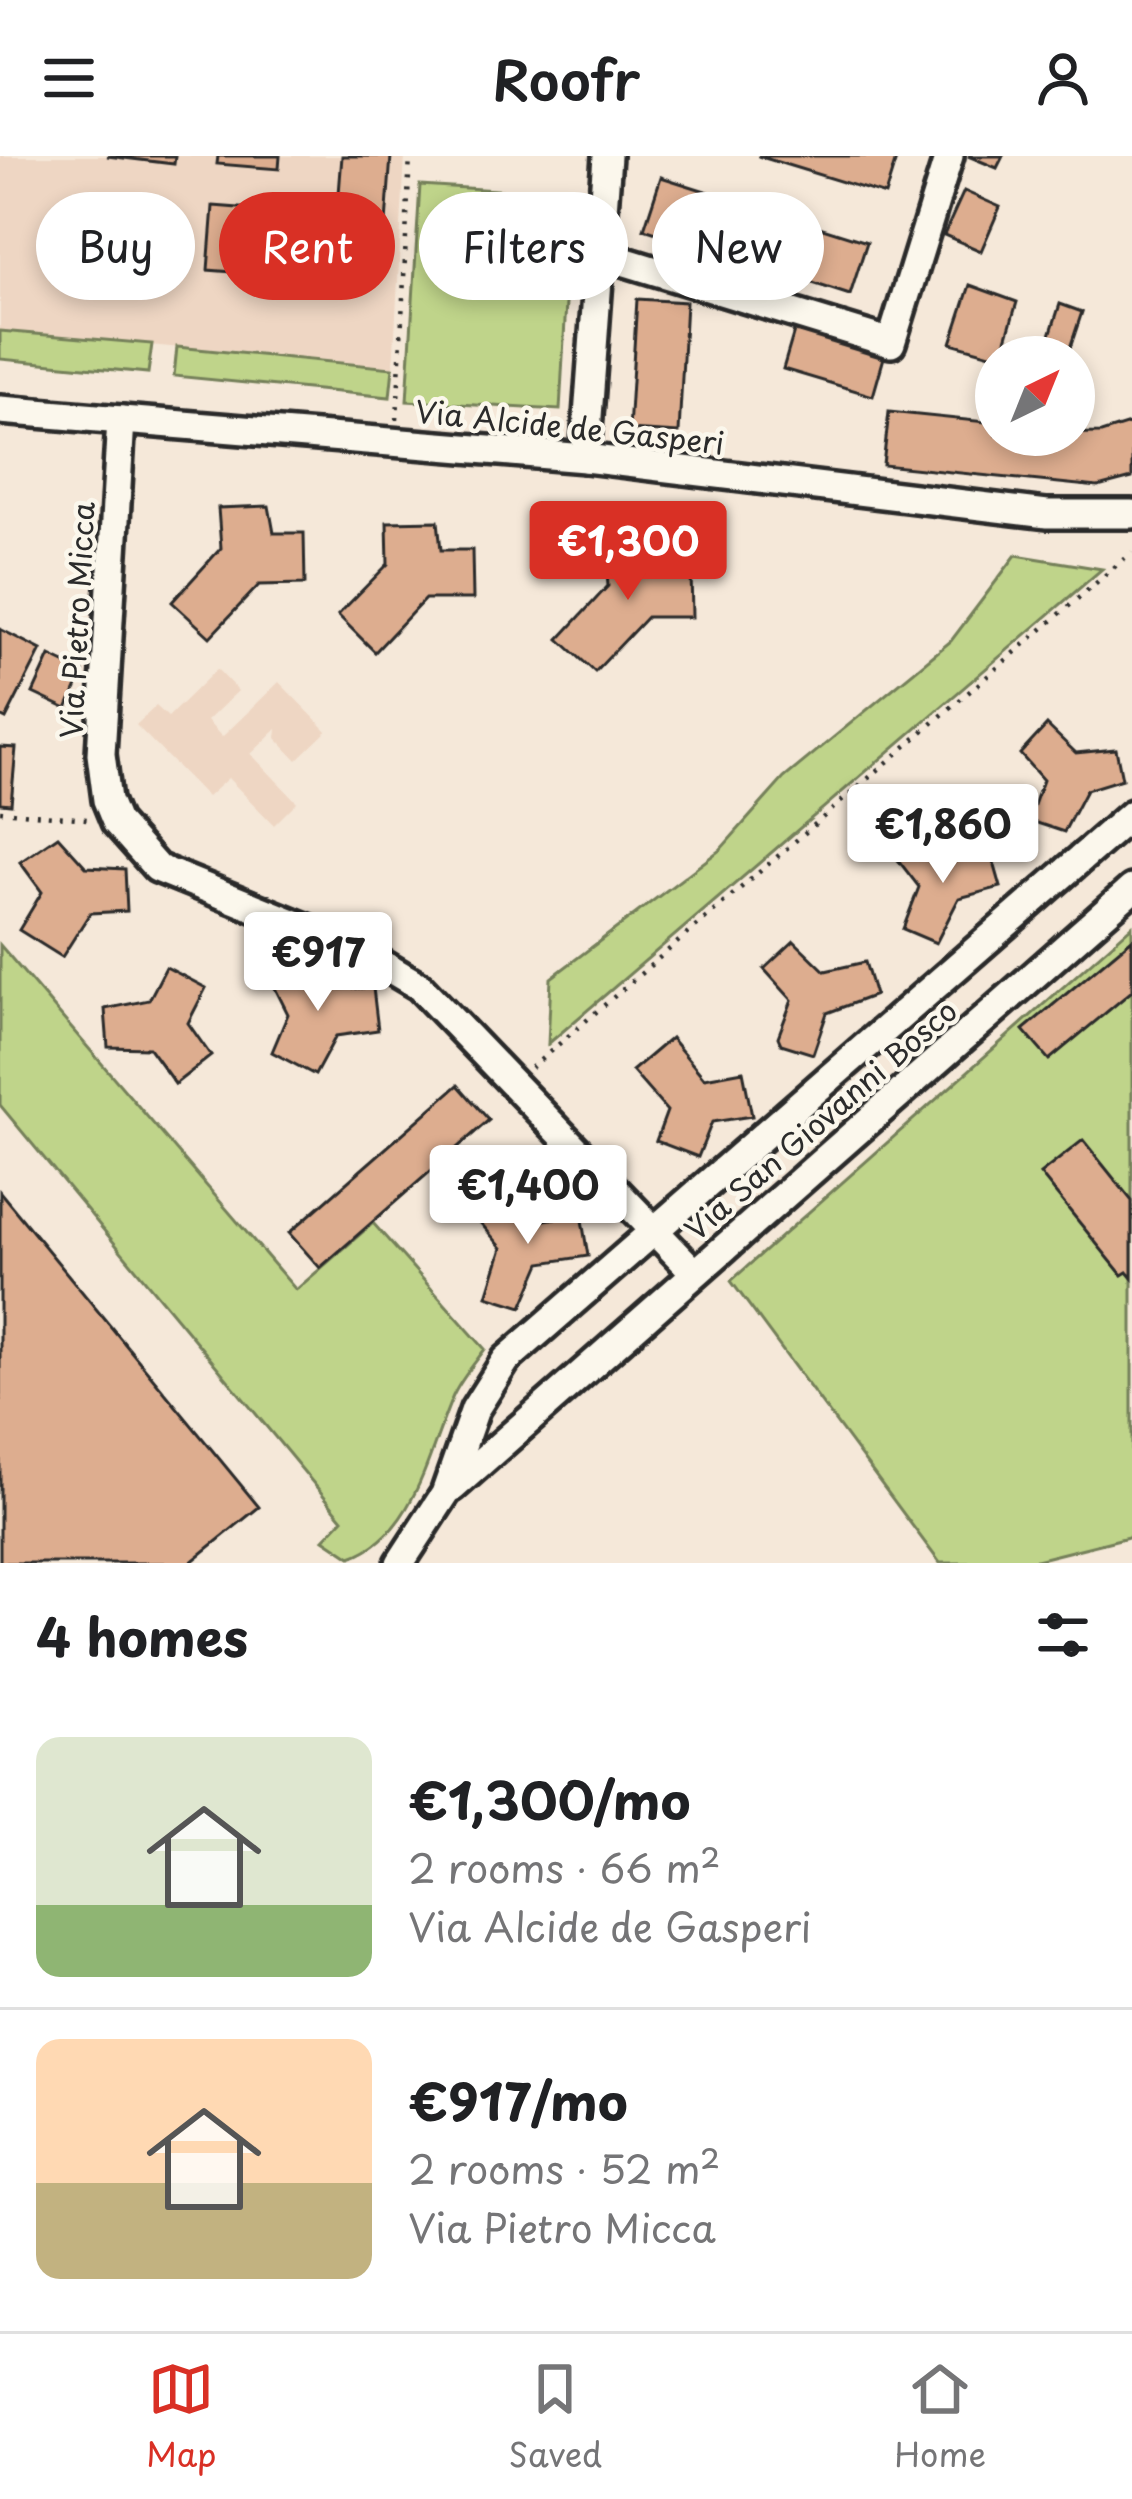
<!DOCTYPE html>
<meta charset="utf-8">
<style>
body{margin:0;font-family:"Playpen Sans",sans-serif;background:#f2f2f2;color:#202124;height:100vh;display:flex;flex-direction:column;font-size:45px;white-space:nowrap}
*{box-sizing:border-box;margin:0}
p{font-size:39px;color:#757577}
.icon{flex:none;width:66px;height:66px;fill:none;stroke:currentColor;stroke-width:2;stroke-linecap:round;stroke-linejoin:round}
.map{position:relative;height:1407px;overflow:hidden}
.sheet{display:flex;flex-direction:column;background:#fff;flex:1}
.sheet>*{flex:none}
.hud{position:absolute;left:36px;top:36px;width:1062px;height:108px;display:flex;gap:24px}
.needle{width:78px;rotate:43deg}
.controls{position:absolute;left:975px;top:180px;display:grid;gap:24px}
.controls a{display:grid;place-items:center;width:120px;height:120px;border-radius:50%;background:#fff;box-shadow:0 6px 18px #0003;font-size:60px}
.price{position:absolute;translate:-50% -102px;padding:0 27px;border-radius:12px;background:#fff;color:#222;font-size:39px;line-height:78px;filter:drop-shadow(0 3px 6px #0008)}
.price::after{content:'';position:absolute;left:50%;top:72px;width:36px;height:27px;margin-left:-18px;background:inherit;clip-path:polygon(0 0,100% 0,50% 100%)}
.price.current{background:#d93025;color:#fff}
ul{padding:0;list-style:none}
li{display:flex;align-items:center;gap:36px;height:300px;padding:0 36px}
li+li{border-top:3px solid #e0e0e0}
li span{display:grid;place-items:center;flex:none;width:336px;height:240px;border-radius:24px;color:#555}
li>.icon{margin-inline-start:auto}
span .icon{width:144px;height:144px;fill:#fffc;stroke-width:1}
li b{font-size:51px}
h2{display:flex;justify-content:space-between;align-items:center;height:144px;padding:0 36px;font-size:51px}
.chip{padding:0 42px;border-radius:54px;background:#fff;box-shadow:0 6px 18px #0003;font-size:42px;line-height:108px}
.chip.current{background:#d93025;color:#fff}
header{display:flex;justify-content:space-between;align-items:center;height:156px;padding:0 36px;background:#fff;font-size:54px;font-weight:600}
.dock{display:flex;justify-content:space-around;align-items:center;height:168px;border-top:3px solid #e0e0e0;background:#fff;font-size:33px;color:#757577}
.dock a{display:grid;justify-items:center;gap:6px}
.dock .current{color:#d93025}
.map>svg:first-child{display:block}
.built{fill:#eed6c3}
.green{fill:#bfd48a;stroke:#75805a;stroke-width:3}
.building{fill:#ddad8f;stroke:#2b2b2b;stroke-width:3}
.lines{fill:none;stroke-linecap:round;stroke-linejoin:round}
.minor-casing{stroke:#2b2b2b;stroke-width:36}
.path{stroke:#2b2b2b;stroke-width:4.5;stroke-dasharray:3 9;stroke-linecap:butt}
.minor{stroke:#fbf7ec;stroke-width:27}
.labels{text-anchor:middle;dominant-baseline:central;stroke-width:9;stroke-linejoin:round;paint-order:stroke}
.street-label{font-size:30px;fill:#2b2b2b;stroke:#fbf7ec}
</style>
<header><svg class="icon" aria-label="menu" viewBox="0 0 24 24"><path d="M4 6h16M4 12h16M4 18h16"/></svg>Roofr<svg class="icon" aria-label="person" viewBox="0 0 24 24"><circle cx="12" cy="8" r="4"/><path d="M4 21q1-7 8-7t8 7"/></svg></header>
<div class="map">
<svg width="1132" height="1407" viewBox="0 0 1132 1407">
<rect width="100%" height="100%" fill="#f5e8d9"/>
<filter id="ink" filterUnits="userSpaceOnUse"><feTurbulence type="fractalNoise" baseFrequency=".00833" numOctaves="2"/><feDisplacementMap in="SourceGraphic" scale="24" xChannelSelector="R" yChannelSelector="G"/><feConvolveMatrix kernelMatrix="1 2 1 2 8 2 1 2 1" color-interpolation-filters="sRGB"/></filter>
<g filter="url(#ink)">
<g class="built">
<path d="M0 0H405L393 212 0 175Z"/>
<path d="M217 513 238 535 207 565 222 581 279 526 327 575 297 604 276 582 277 573 251 598 297 646 274 669 228 622 207 641 136 569 156 550 168 561Z"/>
</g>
<g class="green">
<path d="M420 29 572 39 560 254 407 245Z"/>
<path d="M0 175 152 188 148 217 0 203Z"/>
<path d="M177 191 393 212 390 241 174 220Z"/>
<path d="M1016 399 1102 413 548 888 551 822 720 694 784 622 951 485Z"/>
<path d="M1132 770V1380L1024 1407H940L731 1125Z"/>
<path d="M0 789 296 1134 373 1067 485 1193C474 1208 461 1223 453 1240 429 1294 415 1379 351 1401L324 1383 343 1363 0 949Z"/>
</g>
<g class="building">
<path d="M107 0H175L174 8Z"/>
<path d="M218 0H280L279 13 217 8Z"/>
<path d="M342 0H391L386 67 337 63Z"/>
<path d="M758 0H897L885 39Z"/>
<path d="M968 0H1003L997 12Z"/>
<path d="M661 21 867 86 850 139 644 73Z"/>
<path d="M964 35 1000 51 981 95 944 79Z"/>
<path d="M213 50 277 55 272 119 208 114Z"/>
<path d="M970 129 1017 146 1001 201 951 187Z"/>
<path d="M637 143 686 146 679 277 629 274Z"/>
<path d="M1060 148 1082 156 1067 201H1043Z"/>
<path d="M795 172 885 198 873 240 783 213Z"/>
<path d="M889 256 996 267V279L1101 277 1132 267V322L1098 331 883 309Z"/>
<path d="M269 350 274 377H304L305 428 259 429 210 481 172 446 221 392 218 352Z"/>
<path d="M438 365 441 394H472L473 443H425L375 496 338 459 388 408 387 366Z"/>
<path d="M653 388 655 415 691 414 692 461H647L595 516 559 483 608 430 605 392Z"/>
<path d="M0 473 41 494 6 563 0 560Z"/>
<path d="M50 500 83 516 67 553 33 537Z"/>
<path d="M1047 569 1076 597 1116 593 1122 623 1086 634 1064 676 1034 666 1030 660 1043 624 1020 598Z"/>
<path d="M0 591 16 592 11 648 0 647Z"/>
<path d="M58 680 86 711 125 713 127 755 90 757 62 801 19 774 42 736 20 706Z"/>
<path d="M925 681 950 705 991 696 1001 731 959 742 936 787 903 773 919 731 898 704Z"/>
<path d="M1132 783V835L1049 904 1023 874Z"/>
<path d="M794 785 825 815 865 806 875 839 827 857 813 898 781 888 778 881 792 844 764 813Z"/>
<path d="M303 799 333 833 373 832 378 874 336 880 315 919 272 896 288 858 270 822Z"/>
<path d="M166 811 206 832 188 867 211 900 175 928 149 892 108 891 105 853 149 844Z"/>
<path d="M671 882 704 922 743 915 752 960 712 966 698 1001 656 985 667 955 632 915Z"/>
<path d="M458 929 489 964 320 1112 289 1077Z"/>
<path d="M1083 984 1132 1045V1122L1127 1116 1122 1119 1040 1018Z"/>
<path d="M0 1036 259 1351 190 1407H0Z"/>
<path d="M506 1036 533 1066 581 1058 588 1100 541 1107 522 1151 487 1140 502 1092 478 1064Z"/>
</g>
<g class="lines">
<g class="minor-casing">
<g id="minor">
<path d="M600 98 891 187 949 0"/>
<path d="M0 254 585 302 1047 358H1132"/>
<path d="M121 264 101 598 107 644 116 666 157 712 355 792 419 830 695 1117"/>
<path d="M585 302 607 0"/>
<path d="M453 1331 1132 733"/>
<path d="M400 1407 445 1338 475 1253 506 1204 1132 658"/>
</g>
</g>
<g class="path">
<path d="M397 264 410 0"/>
<path d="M0 655 87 663"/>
<path d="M531 912 1132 396"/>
</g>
<use href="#minor" class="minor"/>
</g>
</g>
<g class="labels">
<g class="street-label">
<text transform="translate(570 270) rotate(6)">Via Alcide de Gasperi</text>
<text transform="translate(76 464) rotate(-87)">Via Pietro Micca</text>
<text transform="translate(820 963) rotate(-41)">Via San Giovanni Bosco</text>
</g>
</g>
</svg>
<div class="controls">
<a><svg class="needle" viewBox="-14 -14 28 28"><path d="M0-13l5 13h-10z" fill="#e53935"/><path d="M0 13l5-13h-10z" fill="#757577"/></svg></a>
</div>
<b class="price current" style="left:628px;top:447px">€1,300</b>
<b class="price" style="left:943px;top:730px">€1,860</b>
<b class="price" style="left:318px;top:858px">€917</b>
<b class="price" style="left:528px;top:1091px">€1,400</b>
<div class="hud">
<a class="chip">Buy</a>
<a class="chip current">Rent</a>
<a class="chip">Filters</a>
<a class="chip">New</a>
</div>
</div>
<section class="sheet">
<h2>4 homes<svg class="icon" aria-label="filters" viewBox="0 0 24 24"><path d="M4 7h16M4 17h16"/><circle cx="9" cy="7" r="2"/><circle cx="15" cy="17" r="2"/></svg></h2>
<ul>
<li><span style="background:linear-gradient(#dfe7d0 70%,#8fb573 0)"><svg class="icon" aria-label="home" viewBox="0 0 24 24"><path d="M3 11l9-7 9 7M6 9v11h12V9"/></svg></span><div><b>€1,300/mo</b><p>2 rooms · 66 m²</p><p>Via Alcide de Gasperi</p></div></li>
<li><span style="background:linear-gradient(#ffd9b3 60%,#c2b280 0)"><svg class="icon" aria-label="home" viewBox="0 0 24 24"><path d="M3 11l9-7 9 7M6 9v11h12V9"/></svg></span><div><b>€917/mo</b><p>2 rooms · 52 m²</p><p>Via Pietro Micca</p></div></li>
</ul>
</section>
<nav class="dock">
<a class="current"><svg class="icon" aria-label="map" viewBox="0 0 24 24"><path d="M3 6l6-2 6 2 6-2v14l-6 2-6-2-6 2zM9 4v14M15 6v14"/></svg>Map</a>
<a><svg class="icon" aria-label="saved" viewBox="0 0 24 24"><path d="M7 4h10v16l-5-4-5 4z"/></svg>Saved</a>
<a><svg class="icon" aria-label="home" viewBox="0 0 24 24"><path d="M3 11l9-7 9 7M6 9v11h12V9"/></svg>Home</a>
</nav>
